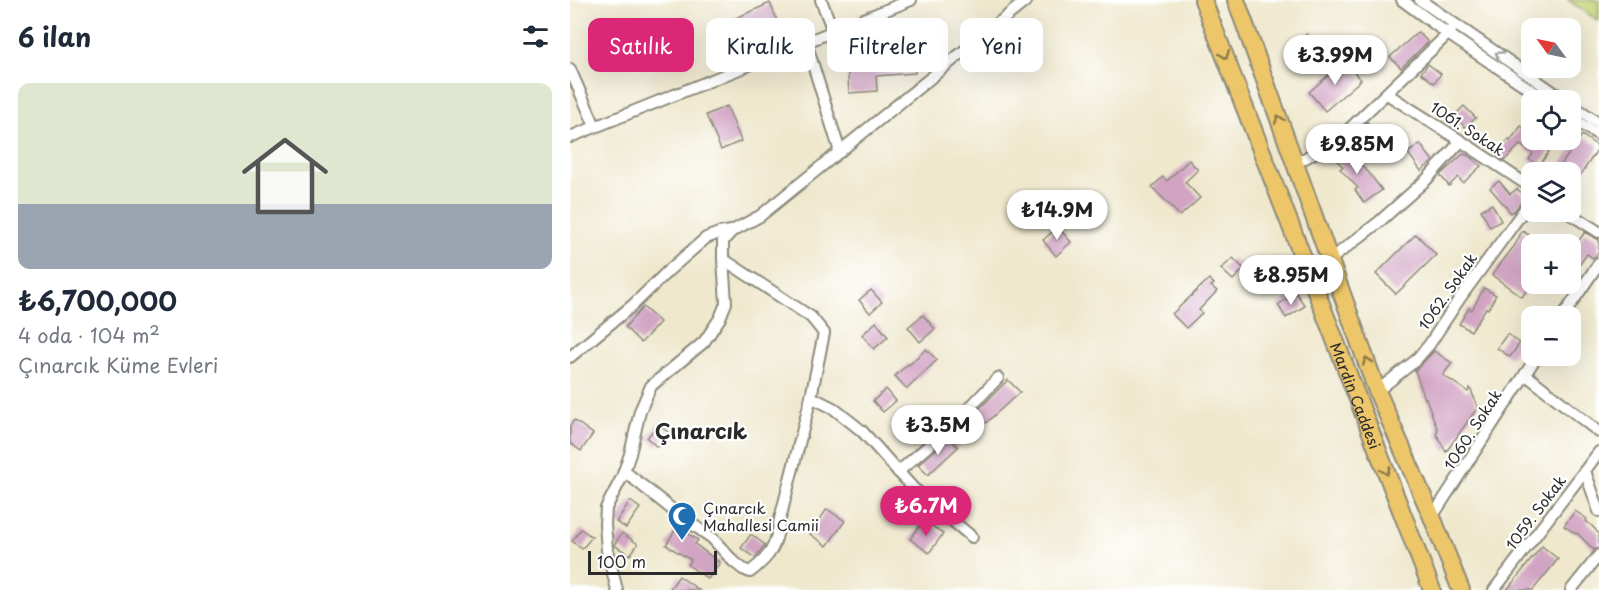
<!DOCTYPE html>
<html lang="tr">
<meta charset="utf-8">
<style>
body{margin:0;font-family:"Playpen Sans",sans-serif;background:#f2f2f3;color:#1f2937;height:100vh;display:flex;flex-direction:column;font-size:22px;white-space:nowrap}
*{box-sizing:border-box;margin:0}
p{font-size:20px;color:#747a83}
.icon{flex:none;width:33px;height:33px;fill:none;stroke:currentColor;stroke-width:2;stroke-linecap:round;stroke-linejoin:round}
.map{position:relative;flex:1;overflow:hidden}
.details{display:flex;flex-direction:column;background:#fff;width:570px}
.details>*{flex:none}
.top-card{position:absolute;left:18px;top:18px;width:570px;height:54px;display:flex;gap:12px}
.needle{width:39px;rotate:303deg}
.buttons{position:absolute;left:951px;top:18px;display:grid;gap:12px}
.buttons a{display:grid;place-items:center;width:60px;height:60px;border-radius:12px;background:#fff;box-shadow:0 6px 24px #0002;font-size:30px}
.scale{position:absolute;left:18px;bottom:15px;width:129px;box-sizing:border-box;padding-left:6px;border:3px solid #2b2b2b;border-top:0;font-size:16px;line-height:21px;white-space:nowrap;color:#2b2b2b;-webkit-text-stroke:4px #fff;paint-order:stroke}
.price{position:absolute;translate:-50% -51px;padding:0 14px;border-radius:21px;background:#fff;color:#222;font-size:20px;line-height:39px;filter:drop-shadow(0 2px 3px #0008)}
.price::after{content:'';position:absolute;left:50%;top:36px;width:18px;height:14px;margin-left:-9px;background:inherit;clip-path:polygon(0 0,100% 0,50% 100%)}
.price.current{background:#db2777;color:#fff}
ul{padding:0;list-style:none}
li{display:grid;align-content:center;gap:12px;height:318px;padding:0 18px}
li+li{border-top:2px solid #e0e1e3}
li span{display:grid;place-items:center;height:186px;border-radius:12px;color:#555}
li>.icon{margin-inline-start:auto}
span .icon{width:108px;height:108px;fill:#fffc;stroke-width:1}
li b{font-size:26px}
h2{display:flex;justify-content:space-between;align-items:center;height:72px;padding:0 18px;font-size:26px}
.pill{padding:0 21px;border-radius:12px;background:#fff;box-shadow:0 6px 24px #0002;font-size:21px;line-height:54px}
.pill.current{background:#db2777;color:#fff}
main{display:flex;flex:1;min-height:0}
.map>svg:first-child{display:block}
.green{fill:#c2d173;stroke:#767e4f;stroke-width:1.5}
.building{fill:#d2a4c4}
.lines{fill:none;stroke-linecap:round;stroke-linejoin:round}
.minor-casing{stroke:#8d8a7c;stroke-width:14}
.highway-casing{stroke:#8d8a7c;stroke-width:20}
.minor{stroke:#fff;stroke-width:10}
.highway{stroke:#ecc669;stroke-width:16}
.oneway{stroke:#8c784a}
.oneway2{stroke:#a0a0a0}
.labels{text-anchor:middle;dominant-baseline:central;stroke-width:4.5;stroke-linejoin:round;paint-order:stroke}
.street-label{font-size:15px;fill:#2b2b2b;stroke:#fff}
.poi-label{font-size:15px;fill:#2b2b2b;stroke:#fff;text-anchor:start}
.district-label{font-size:21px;font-weight:bold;fill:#2b2b2b;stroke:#fff}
</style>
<main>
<section class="details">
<h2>6 ilan<svg class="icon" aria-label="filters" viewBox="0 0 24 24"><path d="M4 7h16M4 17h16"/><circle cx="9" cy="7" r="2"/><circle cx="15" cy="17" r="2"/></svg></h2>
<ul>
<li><span style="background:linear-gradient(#dfe7d0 65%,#9aa5b1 0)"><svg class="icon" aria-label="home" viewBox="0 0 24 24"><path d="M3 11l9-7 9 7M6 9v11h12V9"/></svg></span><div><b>₺6,700,000</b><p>4 oda · 104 m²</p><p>Çınarcık Küme Evleri</p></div></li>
</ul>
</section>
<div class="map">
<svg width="1029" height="590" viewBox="0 0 1029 590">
<rect width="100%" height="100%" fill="#fff"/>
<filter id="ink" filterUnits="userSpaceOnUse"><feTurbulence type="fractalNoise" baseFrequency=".0167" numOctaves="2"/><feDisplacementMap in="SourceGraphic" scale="12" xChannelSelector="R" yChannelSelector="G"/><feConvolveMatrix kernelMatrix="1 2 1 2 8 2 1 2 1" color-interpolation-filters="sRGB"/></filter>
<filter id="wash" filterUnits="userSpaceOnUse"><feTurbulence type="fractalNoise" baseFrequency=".008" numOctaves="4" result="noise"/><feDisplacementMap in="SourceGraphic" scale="24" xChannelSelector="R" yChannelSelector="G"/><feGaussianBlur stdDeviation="1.35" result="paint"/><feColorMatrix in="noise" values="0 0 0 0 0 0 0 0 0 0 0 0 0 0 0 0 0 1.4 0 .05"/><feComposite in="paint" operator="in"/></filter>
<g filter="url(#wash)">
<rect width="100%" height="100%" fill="#efe8cd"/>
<path class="green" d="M998 0H1029V21Z"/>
<g id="blocks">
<g class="building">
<path d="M200 3 212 32 153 57 141 29Z"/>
<path d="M848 32 858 42 831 68 820 57Z"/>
<path d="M737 34 747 48 732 58 722 45Z"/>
<path d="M342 37 345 73 306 76 307 91 279 93 277 63 283 54 314 53 313 39Z"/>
<path d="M775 61 791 80 755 111 739 92Z"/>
<path d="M858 64 871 74 864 83 851 73Z"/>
<path d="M157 106 171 141 151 150 136 115Z"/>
<path d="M894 106 906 118 895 127 884 116Z"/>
<path d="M797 122 806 132 792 146 783 136Z"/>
<path d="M951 126 962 134V140L979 152 969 166 959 159 963 154 950 145 934 161 926 153 939 139 940 141Z"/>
<path d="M1012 135 1029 147 1000 191V172H986Z"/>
<path d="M850 144 863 161 851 171 838 153Z"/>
<path d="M771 145 799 173 812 190 794 203 785 190 788 188 770 169 773 167 761 153Z"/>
<path d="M893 154 899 156 911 166 893 183 888 177 879 186 870 175Z"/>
<path d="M619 160 628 170 615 182 630 198 610 216 582 187 593 177 597 181Z"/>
<path d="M929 181 940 194 947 189 955 196 946 209 941 213 920 188Z"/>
<path d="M922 204 931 221 920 227 911 210Z"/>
<path d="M488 227 501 242 486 256 473 240Z"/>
<path d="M952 231 975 244H962V284L952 297 922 275 945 245Z"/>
<path d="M1015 232 1029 240V252L1023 258 1017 254 1010 264 1000 258V243L1005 246Z"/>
<path d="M846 234 866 255 826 294 806 274Z"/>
<path d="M663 258 674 269 663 280 651 269Z"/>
<path d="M708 258 714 264 711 268 716 274 697 292 685 280Z"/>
<path d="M639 279 644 284 641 286 647 291 629 310 632 313 616 328 602 314Z"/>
<path d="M914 288 926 295 918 309 916 308 901 331 889 324 899 308 902 310Z"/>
<path d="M301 290 312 302 300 313 289 300Z"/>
<path d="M726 293 735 306 716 318 708 305Z"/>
<path d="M73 307 90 322 71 343 55 327Z"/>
<path d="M353 315 365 329 350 342 338 327Z"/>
<path d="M306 322 318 337 304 349 292 335Z"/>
<path d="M937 334 950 343 940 357 927 348Z"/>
<path d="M356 349 367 360 337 389 325 376 338 364 339 365Z"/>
<path d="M864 351 882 363 873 375 898 392 900 388 908 407 876 452 866 433 868 431 856 398 855 399 845 371Z"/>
<path d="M438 380 450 392 408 430 398 420Z"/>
<path d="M316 389 326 401 313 412 303 401Z"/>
<path d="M4 420 23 434 11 451 0 443V426Z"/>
<path d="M88 424 99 433 87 447 77 438Z"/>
<path d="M379 438 388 447 358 475 348 465Z"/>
<path d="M60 501 70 508 56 528 46 522Z"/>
<path d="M257 509 275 521 257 546 240 534Z"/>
<path d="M1005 511 1017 519 1016 521 1023 527 1029 534V548L1024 550 1007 533 1006 534 994 526Z"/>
<path d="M354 520 373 534 359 553 340 539Z"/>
<path d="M107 527 128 540 125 544 150 563 138 579 118 565 121 560 96 545Z"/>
<path d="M11 529 22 537 12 549 2 541Z"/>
<path d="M52 533 68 544 60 555 44 545Z"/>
<path d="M181 534 195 545 185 558 171 548Z"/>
<path d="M972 546 988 559 963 590H937Z"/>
<path d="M109 576 129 590H99Z"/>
</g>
</g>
</g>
<g filter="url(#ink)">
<use href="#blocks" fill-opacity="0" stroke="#8d8a7c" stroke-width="1.5"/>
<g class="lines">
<g class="minor-casing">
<g id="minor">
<path d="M251 0 263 31"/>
<path d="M832 0 878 34 976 100"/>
<path d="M850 0 995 100"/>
<path d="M236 42 270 152"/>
<path d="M0 69 25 126"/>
<path d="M817 94 891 141 962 188"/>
<path d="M1000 104 1029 123"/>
<path d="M1000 117 1029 135"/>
<path d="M0 137 341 0"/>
<path d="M725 164 758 145 776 132 878 34 885 25"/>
<path d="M997 212 1029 232"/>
<path d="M761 259 809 222 857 179 891 141"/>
<path d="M993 316 1029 263"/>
<path d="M0 357 63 305 98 271 136 238 149 233 162 231"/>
<path d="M955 374 1029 432"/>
<path d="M807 391 845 361 859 345 890 298 962 199"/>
<path d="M241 397 263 408 292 431 343 488 402 537"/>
<path d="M54 471 109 515 142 538 163 561 173 569 180 572C202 555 206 546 210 519L241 397 254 333 241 317 153 259"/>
<path d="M1015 471 1029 511"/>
<path d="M328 472 384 424 428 378"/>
<path d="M862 517 967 356"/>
<path d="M47 590 37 550 35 524 36 508 52 477 60 454 70 411 81 386 134 342 150 318 156 303 153 259V241L162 231 190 216 457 0"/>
<path d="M924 590 1029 452"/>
<path d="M1001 590 1029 555"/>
</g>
</g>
<g class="highway-casing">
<g id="highway">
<path id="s1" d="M633 0 862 590"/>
<path d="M666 0 807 391 862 517 891 590"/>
</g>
</g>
<use href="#minor" class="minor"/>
<use href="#highway" class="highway"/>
</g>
<defs><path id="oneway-chevron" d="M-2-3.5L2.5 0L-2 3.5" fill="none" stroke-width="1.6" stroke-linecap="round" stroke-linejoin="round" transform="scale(1.5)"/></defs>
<g class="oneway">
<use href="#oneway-chevron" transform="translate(655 55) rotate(69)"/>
<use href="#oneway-chevron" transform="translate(709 119) rotate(-110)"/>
<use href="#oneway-chevron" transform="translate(797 361) rotate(-109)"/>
<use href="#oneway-chevron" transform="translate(816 471) rotate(69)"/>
</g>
<use class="oneway2" href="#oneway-chevron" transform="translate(929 55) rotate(-145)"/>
</g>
<defs>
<g id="mosque-pin" transform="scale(1.5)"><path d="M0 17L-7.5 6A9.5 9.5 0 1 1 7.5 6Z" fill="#1f6fb2" stroke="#fff"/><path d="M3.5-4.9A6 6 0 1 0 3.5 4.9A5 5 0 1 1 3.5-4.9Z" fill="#fff"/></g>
</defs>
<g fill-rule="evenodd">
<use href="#mosque-pin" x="112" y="516"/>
</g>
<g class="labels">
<g class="street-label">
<text transform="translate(898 128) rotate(33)">1061. Sokak</text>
<text transform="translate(877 291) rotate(-55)">1062. Sokak</text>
<text stroke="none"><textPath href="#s1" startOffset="424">Mardin Caddesi</textPath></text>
<text transform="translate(902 429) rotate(-57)">1060. Sokak</text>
<text transform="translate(965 512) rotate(-53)">1059. Sokak</text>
</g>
<g class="poi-label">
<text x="133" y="507">Çınarcık<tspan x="133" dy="17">Mahallesi Camii</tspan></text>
</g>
<g class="district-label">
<text x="131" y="430">Çınarcık</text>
</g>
</g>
</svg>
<div class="buttons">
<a><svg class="needle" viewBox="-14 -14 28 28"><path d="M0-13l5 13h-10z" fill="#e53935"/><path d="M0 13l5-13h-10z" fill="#747a83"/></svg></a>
<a><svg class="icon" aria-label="locate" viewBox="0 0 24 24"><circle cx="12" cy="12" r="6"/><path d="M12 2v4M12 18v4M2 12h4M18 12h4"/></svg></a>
<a><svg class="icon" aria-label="layers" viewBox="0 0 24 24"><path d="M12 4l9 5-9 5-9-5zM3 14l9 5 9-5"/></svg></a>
<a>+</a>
<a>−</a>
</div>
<div class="scale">100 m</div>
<b class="price" style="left:765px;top:86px">₺3.99M</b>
<b class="price" style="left:787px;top:175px">₺9.85M</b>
<b class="price" style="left:487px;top:241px">₺14.9M</b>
<b class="price" style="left:721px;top:306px">₺8.95M</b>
<b class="price" style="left:368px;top:456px">₺3.5M</b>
<b class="price current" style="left:356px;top:537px">₺6.7M</b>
<div class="top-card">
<a class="pill current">Satılık</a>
<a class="pill">Kiralık</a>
<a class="pill">Filtreler</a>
<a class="pill">Yeni</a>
</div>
</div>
</main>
